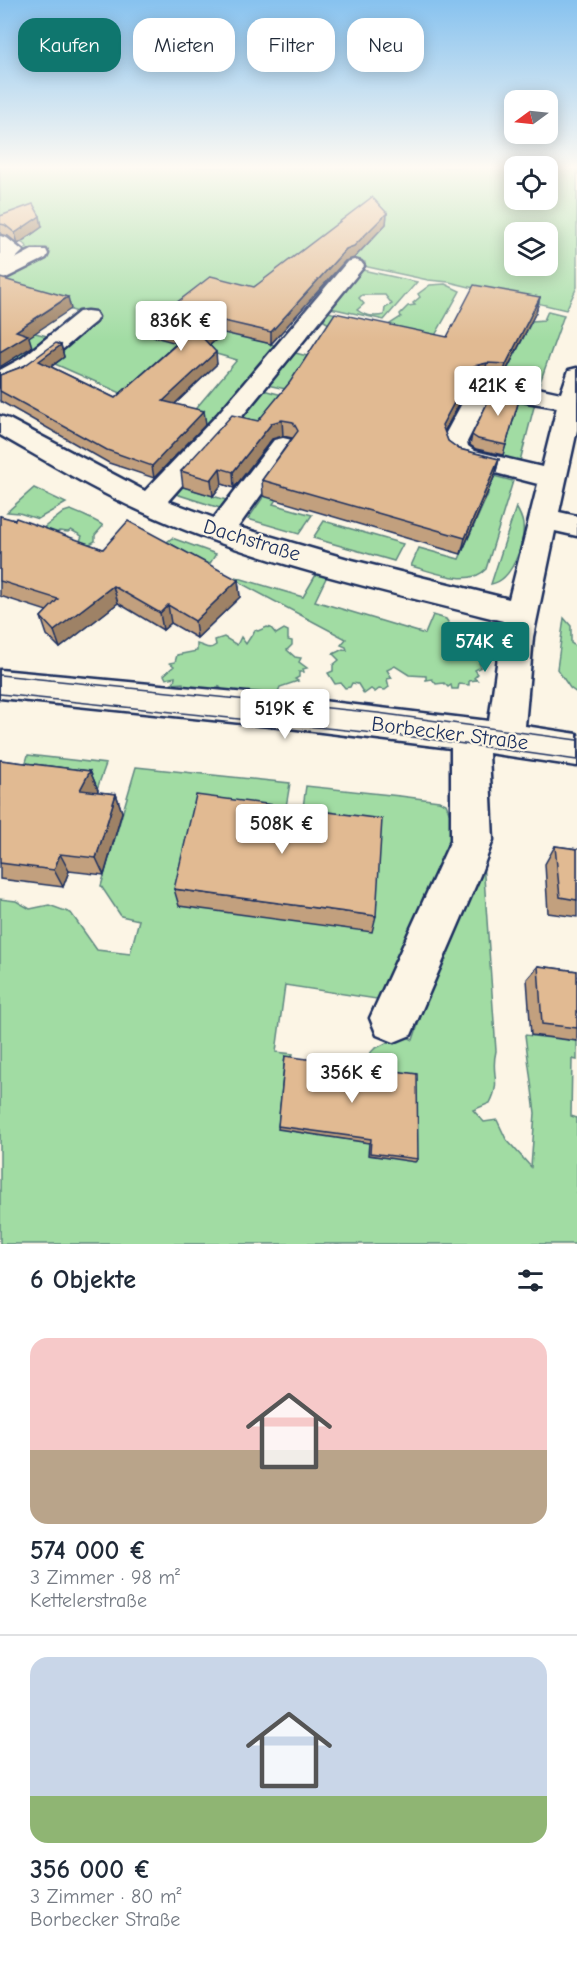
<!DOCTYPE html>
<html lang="de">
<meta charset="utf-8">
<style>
body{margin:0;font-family:"Comic Neue",sans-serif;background:#f6f6f7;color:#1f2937;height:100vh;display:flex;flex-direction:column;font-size:22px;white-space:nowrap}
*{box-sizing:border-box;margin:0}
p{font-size:20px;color:#747a83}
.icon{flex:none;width:33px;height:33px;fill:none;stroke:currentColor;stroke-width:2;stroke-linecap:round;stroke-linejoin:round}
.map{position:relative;height:1244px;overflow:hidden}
.side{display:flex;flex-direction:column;background:#fff;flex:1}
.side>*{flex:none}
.guide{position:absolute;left:18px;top:18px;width:542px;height:54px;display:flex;gap:12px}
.needle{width:39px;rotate:255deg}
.fabs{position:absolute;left:504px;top:90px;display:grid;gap:12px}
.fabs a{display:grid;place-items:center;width:54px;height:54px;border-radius:12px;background:#fff;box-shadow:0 3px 15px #0003;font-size:30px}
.price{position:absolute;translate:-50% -51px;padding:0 14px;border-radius:6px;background:#fff;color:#222;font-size:20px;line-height:39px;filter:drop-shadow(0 2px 3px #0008)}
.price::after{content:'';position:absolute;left:50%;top:36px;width:18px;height:14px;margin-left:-9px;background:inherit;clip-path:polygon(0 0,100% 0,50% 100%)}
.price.on{background:#0f766e;color:#fff}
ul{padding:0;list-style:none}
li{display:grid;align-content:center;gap:12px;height:318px;padding:0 30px}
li+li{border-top:2px solid #e0e1e3}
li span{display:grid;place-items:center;height:186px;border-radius:18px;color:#555}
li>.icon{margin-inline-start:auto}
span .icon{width:108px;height:108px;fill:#fffc;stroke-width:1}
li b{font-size:26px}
h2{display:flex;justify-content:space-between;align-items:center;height:72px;padding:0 30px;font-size:26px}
.tag{padding:0 21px;border-radius:18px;background:#fff;box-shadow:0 3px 15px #0003;font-size:21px;line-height:54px}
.tag.on{background:#0f766e;color:#fff}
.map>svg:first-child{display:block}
.green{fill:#a1dca3;stroke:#5e8680;stroke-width:1.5;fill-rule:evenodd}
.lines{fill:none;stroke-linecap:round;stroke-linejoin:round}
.minor-casing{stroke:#1b2f5e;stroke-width:5}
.minor{fill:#fcf5e5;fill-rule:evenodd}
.tram{stroke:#1b2f5e;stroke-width:1.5}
.wall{fill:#c2a07e;stroke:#1b2f5e;stroke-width:1.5}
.shaded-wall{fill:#9e8266;stroke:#1b2f5e;stroke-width:1.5}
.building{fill:#e1ba92;stroke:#1b2f5e;stroke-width:1.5}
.labels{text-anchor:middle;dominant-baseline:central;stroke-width:4.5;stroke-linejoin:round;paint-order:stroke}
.street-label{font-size:21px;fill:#1b2f5e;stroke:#fcf5e5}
</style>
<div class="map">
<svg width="577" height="1244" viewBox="0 0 577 1244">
<rect width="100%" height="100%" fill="#fcf5e5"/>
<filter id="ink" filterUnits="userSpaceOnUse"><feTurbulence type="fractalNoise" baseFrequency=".0167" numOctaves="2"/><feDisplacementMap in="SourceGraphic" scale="12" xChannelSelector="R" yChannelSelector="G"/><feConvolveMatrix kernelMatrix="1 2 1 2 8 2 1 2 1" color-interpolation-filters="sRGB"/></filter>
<g filter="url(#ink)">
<g class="green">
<path d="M0 167H514V200H548V167H577V287L566 310 449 282 428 280 368 267 365 266V262L317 250 261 341 277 346 195 438 182 434 180 427 237 360 199 349 132 398 55 364 63 358 48 354 98 318 51 304 35 333 51 337 22 364 9 357 0 282 50 253 37 248 0 269 27 247 26 245 0 231ZM514 232H548V266H514Z"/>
<path d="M358 269 417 282 384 320 326 307ZM362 295H385L392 304 385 308 384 315C375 317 365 316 357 310L364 304 359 298Z"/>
<path d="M445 284 460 291 433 339 329 324 324 321 325 314 328 312 387 326 401 317 400 314 408 306 415 305 413 303 420 297 418 294 430 285Z"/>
<path d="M548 311 564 315 538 388 501 382 532 321 544 320Z"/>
<path d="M295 353 320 359 295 391 267 385Z"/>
<path d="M263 390 290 397 389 449 513 481 486 569C469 588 432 571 411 566L419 548 459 559 488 494 309 449 273 504 312 515 299 534 248 519 298 447 269 439 232 425Z"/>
<path d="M519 398 535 403 520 461 502 457Z"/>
<path d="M184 483 183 487 226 500 220 508 176 494Z"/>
<path d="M34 488 66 503 38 519 19 513 7 512Z"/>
<path d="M516 507C519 512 522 518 523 524 525 543 512 581 491 584Z"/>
<path d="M70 510C76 512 100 522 103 526L95 535V541L88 545 79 543 82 536 71 530 68 532 59 531 52 537 42 529 64 512Z"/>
<path d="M324 521 403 544 394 561 313 538Z"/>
<path d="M172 538 216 554 209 565 167 542Z"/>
<path d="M317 573 327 576 315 601 425 634 433 615 446 619 450 625 448 633 461 632 459 641 472 644 476 628 474 626 479 627V631L488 635 484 639 487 646 476 649 480 654 477 658 483 662 479 663 481 667 475 670 478 674 474 678 477 680 469 681V685L459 684 458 689H452L451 685 448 687 444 683 436 684 432 679 426 680V676L409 675 395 666 387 670 392 678 387 679 389 687 385 690 379 689 375 692 371 689 364 694 358 684 352 683 350 687 345 688 341 683 335 684 328 673 333 671V665L339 660 333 654 343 649 347 650 346 647 341 645 346 639 244 585 235 577 303 597Z"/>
<path d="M564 618 571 626V643L577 647V693L570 688 557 669Z"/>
<path d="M267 627 271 628 276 634 284 629 288 631V640L292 641V645L287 650 295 657 301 658 299 662 307 668 303 669 304 672H299V677L295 679 298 681 280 687 275 699H264L259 694 257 696 224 692 219 686 217 692 184 690 183 683 170 684 174 682 175 677 166 679 164 675 174 666 170 663 175 662 177 655 197 651V644C206 646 208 651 216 645L215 640 224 637 237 645 241 637 246 644 255 630 258 631Z"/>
<path d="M28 755 106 764 97 789 21 779Z"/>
<path d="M136 767 290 783 283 825 300 828 306 786 400 796 439 801 446 804 451 817 449 865 383 1000 285 985 276 1052 293 1054 285 1097 364 1060 374 1049 386 1043 406 1036 413 1040 443 950 483 862 496 1051C490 1075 502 1079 490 1103L473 1110 484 1122 497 1120 506 1139 531 1167 535 1113 525 1035 577 1041V1060L572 1059 571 1116 577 1118V1244H0V899L16 901 30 909 49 905 71 913 97 950 130 954 139 920 121 916 101 886Z"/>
</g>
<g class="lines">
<g class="minor-casing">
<g id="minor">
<path d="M0 236 7 238 23 251 15 259 32 250H46L48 254 46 258 0 281Z"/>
<path d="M354 260 361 262 364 266 361 270 235 425 168 501 214 518 274 440 283 438 292 440 296 446 238 527 348 559 509 599 538 484 457 463 447 456 441 442 473 383C500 376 534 388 561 393L569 370 577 368V430L559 512 577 516V536L555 531 533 637 525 726 577 734V766L489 753 493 840 480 875 411 1035 394 1042 377 1035 370 1018 451 840V748L289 728 0 698V670L289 697 489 721 503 621C383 590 258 564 145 513 95 491 48 462 0 435V416L9 419 145 491 217 415 347 262ZM490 396 557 407 542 467 475 451 468 446 467 442Z"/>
<path d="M87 311 95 312 98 317 95 322C67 344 36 378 0 387V370L22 358 79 312Z"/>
</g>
</g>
<use href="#minor" class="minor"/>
<g class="tram">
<path d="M0 675 378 713 577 740"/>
<path d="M0 694 422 738 577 760"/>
</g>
</g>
<g class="wall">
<path d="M387 213 386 224 354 258 345 261 271 344 224 333 210 345 217 364 175 404 206 424 154 478 109 463 0 401V375L24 366 61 345 64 357 51 367 115 398 177 343 151 336 149 324 254 287Z"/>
<path d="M0 216 42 227 18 244 8 236 0 234Z"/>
<path d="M540 297 536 312 502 379H483L471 382 444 431 448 441 459 449 499 459 495 475 461 554 263 496 262 480 292 438 283 436 272 439 234 488 222 484 213 496 183 487 181 471 258 421 447 337Z"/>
<path d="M521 393 503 455 476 449 470 445 472 435Z"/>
<path d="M0 516 103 549 238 580 240 597 197 638 171 623 163 630 118 603 60 648 47 635 41 617 47 611 0 596Z"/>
<path d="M0 760 90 771 98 790 97 792 116 794 122 812 104 875 69 871 63 887 0 879Z"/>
<path d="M555 846 577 849V917L548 913 545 864Z"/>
<path d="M174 889 376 916 372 932 179 906Z"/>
<path d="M538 966 577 971V1041L531 1035 527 979Z"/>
<path d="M285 1056 418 1159 415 1162 368 1155 369 1143 278 1129Z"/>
</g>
<g class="shaded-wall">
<path d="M387 213 386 224 354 258 345 261 271 344V332L346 249Z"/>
<path d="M40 216 42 227 18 244 15 233Z"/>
<path d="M68 297 71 309 29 337 32 347 0 367V352L16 331Z"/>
<path d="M540 297 536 312 502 379 506 364Z"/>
<path d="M224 321V333L204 350 203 338Z"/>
<path d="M61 345 64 357 42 373 39 361Z"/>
<path d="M216 352 217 364 165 413 163 401Z"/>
<path d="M487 363 483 379 471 382 439 441 442 425 474 366Z"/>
<path d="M204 411 206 424 154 478 152 466Z"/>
<path d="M282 420 283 436 272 439 234 488 233 472 272 423Z"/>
<path d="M499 459 495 475 461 554 465 538Z"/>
<path d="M220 468 222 484 213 496 211 480Z"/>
<path d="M238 580 240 597 197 638 195 621Z"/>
<path d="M113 586 118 603 60 648 54 631Z"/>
<path d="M168 605 171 623 163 630 160 613Z"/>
<path d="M90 771 98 790 88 809 80 790Z"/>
<path d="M116 794 122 812 104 875 96 858Z"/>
<path d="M60 854 69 871 63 887 54 870Z"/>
</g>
<g class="building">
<path d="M372 197 387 213 354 246 346 249 271 332 224 321 203 338 216 352 163 401 204 411 152 466 107 450 0 391V375L24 366 56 343 61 345 39 361 115 398 188 334 149 324 211 276 254 287Z"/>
<path d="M33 204 40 216 15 233 5 225 0 224V216Z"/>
<path d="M0 278 68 297 16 331 28 335 0 352Z"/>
<path d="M474 285 540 297 506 364 487 363 474 366 442 425 448 441 459 449 499 459 465 538 262 480 298 431 293 422 282 420 272 423 233 472 220 468 211 480 181 471 232 415 258 421 290 382 335 313 447 337Z"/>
<path d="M494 389 521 393 506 445 478 439 472 435Z"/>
<path d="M0 516 15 520 16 518 103 549 128 521 238 580 195 621 168 605 160 613 113 586 54 631 41 617 58 599 0 581Z"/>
<path d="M0 760 90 771 80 790 116 794 96 858 60 854 54 870 0 863Z"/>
<path d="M196 795 382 819 376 916 174 889Z"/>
<path d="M555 846 577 849V900L560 897Z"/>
<path d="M538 966 577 971V1028L542 1024Z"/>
<path d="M285 1056 417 1074 418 1159 370 1153 371 1139 278 1126Z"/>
</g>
</g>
<linearGradient id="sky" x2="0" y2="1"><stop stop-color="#87c2ef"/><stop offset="0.49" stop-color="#fefaf3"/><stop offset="1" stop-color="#fefaf3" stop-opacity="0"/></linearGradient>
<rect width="577" height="341" fill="url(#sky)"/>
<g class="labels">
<g class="street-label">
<text transform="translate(252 540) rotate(17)">Dachstraße</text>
<text transform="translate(450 733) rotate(7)">Borbecker Straße</text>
</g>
</g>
</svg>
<div class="fabs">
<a><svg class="needle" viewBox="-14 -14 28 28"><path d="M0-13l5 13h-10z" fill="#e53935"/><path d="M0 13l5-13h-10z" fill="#747a83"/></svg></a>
<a><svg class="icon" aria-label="locate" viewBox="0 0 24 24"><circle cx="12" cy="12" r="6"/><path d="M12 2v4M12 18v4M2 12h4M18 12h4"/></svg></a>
<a><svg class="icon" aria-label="layers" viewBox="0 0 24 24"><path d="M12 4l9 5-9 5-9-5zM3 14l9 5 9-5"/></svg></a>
</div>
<b class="price" style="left:181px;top:352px">836K €</b>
<b class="price" style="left:498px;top:417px">421K €</b>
<b class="price on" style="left:485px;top:673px">574K €</b>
<b class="price" style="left:285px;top:740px">519K €</b>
<b class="price" style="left:282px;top:855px">508K €</b>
<b class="price" style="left:352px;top:1104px">356K €</b>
<div class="guide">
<a class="tag on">Kaufen</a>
<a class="tag">Mieten</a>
<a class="tag">Filter</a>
<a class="tag">Neu</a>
</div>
</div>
<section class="side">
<h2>6 Objekte<svg class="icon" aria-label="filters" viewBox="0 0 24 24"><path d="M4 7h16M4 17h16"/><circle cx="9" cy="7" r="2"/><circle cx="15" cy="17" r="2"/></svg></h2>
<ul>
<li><span style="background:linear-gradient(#f6c9c9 60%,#b9a48a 0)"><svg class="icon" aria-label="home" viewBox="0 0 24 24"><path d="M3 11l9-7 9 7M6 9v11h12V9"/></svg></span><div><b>574 000 €</b><p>3 Zimmer · 98 m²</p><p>Kettelerstraße</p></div></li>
<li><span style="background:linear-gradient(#c9d6e8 75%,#8fb573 0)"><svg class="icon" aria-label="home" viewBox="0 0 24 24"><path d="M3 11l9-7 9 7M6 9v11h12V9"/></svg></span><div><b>356 000 €</b><p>3 Zimmer · 80 m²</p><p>Borbecker Straße</p></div></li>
</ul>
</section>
